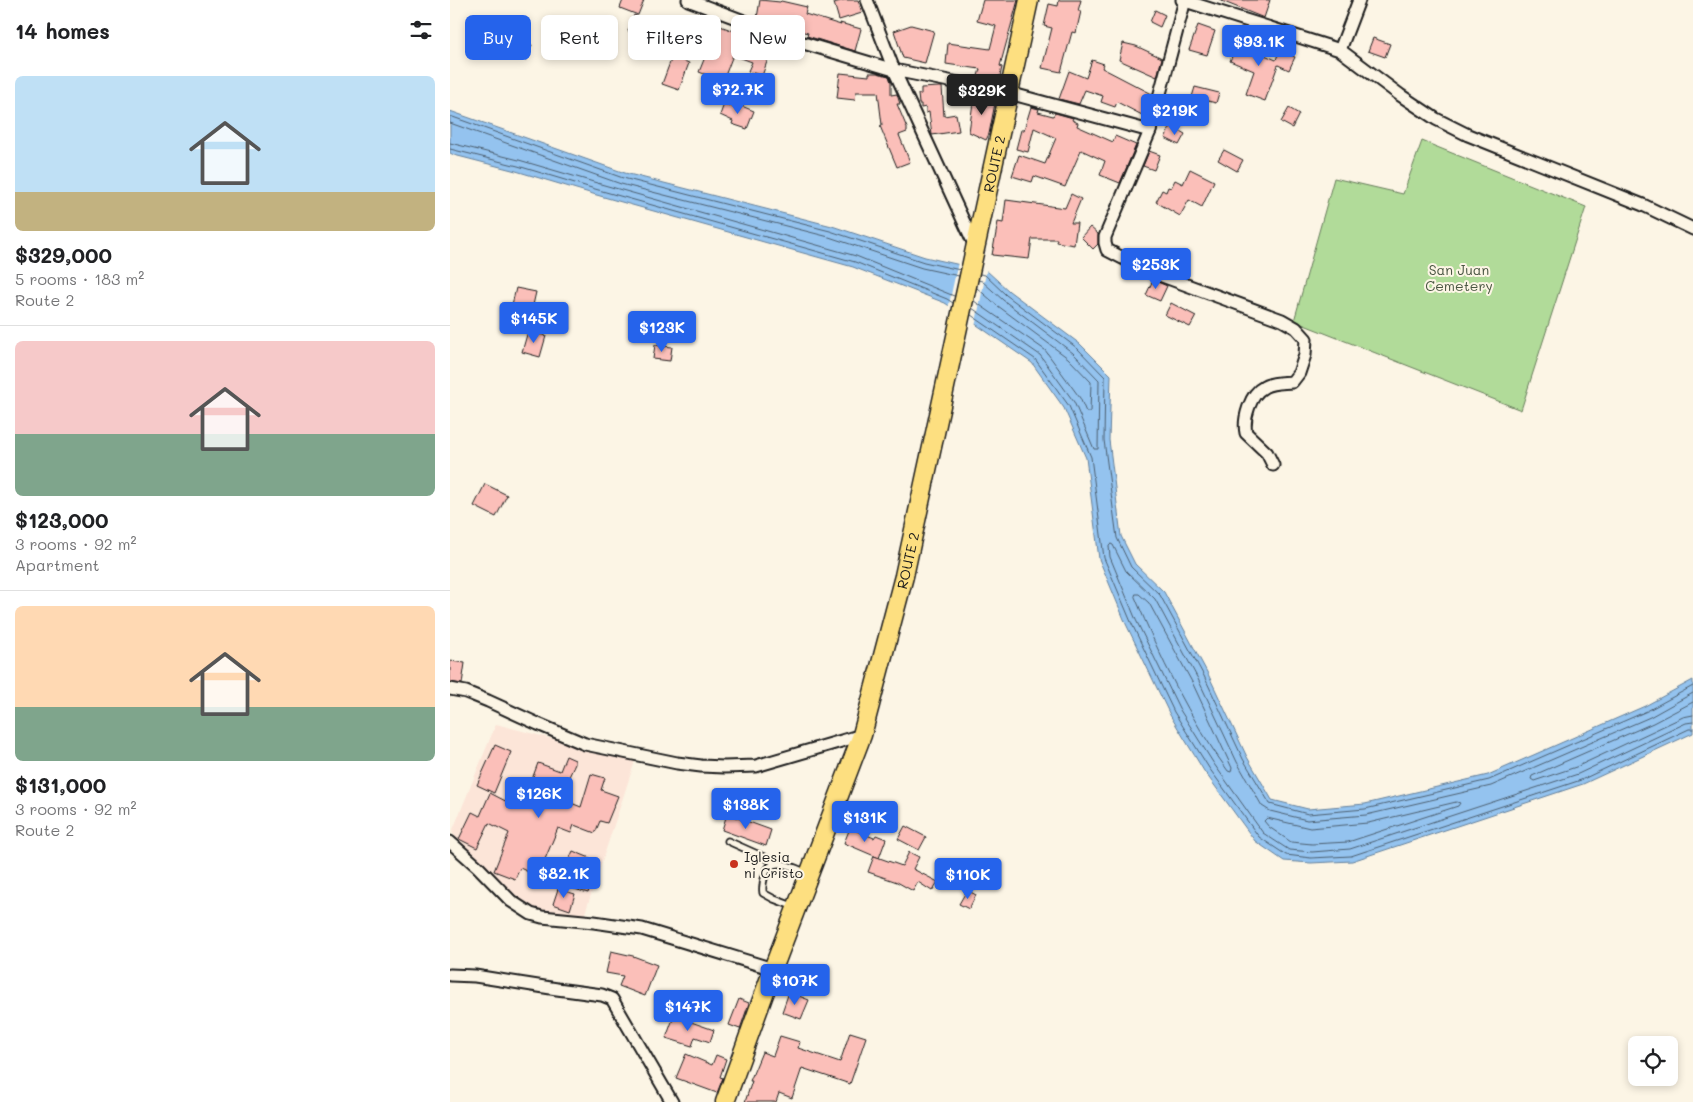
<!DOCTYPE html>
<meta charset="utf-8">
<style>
body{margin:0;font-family:Mali,sans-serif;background:#f2f2f2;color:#202124;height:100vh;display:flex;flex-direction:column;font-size:19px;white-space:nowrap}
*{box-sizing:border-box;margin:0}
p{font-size:16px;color:#757577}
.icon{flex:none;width:28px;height:28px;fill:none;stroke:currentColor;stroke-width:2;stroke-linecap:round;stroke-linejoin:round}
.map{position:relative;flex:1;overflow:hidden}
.details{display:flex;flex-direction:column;background:#fff;width:450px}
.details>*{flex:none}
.hud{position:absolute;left:15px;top:15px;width:475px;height:45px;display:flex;gap:10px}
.buttons{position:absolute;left:1178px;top:1036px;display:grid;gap:10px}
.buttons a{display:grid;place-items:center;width:50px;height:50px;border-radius:8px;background:#fff;box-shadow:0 2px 8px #0003;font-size:25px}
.price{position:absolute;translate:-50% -42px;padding:0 11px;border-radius:5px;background:#2563eb;color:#fff;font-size:16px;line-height:32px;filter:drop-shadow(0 1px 2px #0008)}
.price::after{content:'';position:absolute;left:50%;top:30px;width:15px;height:11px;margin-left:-8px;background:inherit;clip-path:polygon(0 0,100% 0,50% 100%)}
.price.current{background:#222;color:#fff}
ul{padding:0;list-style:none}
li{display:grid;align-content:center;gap:10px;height:265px;padding:0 15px}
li+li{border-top:1px solid #e0e0e0}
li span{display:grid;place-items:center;height:155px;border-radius:8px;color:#555}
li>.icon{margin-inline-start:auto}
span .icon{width:90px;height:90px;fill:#fffc;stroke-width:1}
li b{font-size:21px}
h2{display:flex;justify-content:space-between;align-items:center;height:60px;padding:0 15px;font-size:21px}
.tag{padding:0 18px;border-radius:8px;background:#fff;box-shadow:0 2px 8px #0003;font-size:18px;line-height:45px}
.tag.current{background:#2563eb;color:#fff}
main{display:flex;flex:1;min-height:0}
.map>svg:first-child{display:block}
.built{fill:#fce5d8}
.green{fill:#b1db99;stroke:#667c5a}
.water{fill:#94c3ef;stroke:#64809b}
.pier{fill:#fcf5e5}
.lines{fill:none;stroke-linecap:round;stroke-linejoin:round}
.shore{stroke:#4c5f70;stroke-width:1}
.building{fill:#fbbfb9;stroke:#1c1c1c}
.service-casing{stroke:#1c1c1c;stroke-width:9}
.minor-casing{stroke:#1c1c1c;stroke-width:15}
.trunk-casing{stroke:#1c1c1c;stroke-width:21}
.service{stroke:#fcf5e5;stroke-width:5.5}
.minor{stroke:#fcf5e5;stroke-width:11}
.trunk{stroke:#fddf80;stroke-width:18}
.poi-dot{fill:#c8321e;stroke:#fcf5e5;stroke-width:2}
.labels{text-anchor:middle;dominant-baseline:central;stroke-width:4;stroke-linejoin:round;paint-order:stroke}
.street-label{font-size:14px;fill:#1c1c1c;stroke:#fcf5e5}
.park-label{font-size:14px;fill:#495542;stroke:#fcf5e5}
.poi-label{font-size:14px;fill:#1c1c1c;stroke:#fcf5e5;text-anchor:start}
</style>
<main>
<section class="details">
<h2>14 homes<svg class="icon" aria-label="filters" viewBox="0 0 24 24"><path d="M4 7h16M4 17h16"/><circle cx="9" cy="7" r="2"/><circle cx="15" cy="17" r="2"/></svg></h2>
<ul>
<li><span style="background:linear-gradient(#bfe0f5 75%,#c2b280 0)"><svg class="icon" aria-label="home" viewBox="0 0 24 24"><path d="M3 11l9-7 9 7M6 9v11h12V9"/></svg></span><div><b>$329,000</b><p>5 rooms · 183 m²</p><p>Route 2</p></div></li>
<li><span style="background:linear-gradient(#f6c9c9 60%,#7fa58c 0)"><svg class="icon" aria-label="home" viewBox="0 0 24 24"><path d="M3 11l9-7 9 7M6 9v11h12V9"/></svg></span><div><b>$123,000</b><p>3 rooms · 92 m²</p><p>Apartment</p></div></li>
<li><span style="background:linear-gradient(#ffd9b3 65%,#7fa58c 0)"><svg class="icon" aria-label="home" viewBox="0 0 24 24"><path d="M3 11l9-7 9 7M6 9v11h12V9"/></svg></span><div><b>$131,000</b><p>3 rooms · 92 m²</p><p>Route 2</p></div></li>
</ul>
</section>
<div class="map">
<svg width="1243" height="1102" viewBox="0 0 1243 1102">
<rect width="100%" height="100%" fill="#fcf5e5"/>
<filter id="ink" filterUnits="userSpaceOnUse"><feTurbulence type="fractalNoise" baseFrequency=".02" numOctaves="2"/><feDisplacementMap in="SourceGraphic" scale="10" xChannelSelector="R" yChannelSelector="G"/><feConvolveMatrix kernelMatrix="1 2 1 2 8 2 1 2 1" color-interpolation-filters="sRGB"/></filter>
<g filter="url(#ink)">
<path class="built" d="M46 724 185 761 134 916 80 910 15 852 2 832Z"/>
<path class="green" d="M972 141 1136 207 1071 410 844 321 884 178 953 194Z"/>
<path class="water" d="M0 111 175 173 382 226 475 257 537 271 559 291 630 344 661 375 659 440 671 536 685 564 714 592 758 674 797 757 822 800 858 809 915 804 1038 775 1195 706 1243 680V733L1133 784 902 861 861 863 834 861 805 841 754 771 720 715 676 624 649 559 636 458 614 408 582 363 495 303 403 267 143 194 66 171 4 155 0 153Z"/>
<path class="pier" d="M508 262 537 268 525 327 498 309Z"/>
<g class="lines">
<g class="shore">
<path d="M0 116 173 178 380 231 474 262 510 270"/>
<path d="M0 123 171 184 379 237 472 268 509 276"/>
<path d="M0 143 69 160 147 183 406 256 504 296"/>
<path d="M0 149 68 166 145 189 405 262 497 299 503 303"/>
<path d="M530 274 535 275 556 295 627 348 655 377 654 440 667 538 681 567 710 595 754 676 793 759 820 804 858 814 915 809 1039 780 1197 711 1243 686"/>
<path d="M524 301 595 350 630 398 636 412H640L641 382 618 358 548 306 527 288"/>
<path d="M522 308 590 355 624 402 644 449H648L649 380 623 353 553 300 532 281 528 280"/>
<path d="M521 315 585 359 619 406 641 457 654 558 681 622 724 712 759 768 809 837 836 855 861 858 901 856 1131 780 1239 729H1243"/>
<path d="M686 594H689L699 603 742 682 782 768 781 772 778 771C739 718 710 657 685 597Z"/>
<path d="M1243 693 1200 717 1041 786 916 815 857 820 820 811 812 806 787 762 748 679 705 599 676 571 663 545 661 544 659 546 660 557 686 620 730 710 764 764 813 833 839 850 862 852 900 849 1128 774 1236 723 1243 722"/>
<path d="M1243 702 1203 723 1082 776 1081 779 1084 781 1126 767 1233 717 1243 715"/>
<path d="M1007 802 1010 803 1008 806 898 842 862 844 841 842 819 827 814 821 817 818 860 828 918 823Z"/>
</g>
</g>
<g class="building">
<path d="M173 0H194L188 15 170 8Z"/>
<path d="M310 0 330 2 331 1 357 7 355 14 391 25 390 23 411 29 405 51 357 36 358 33 329 26 325 25V23L307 18Z"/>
<path d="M394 0H408L412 13 389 20 384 3Z"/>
<path d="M533 0H568L550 66 552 67 549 81 528 76 530 69 496 64 498 43 540 49 546 26 527 21Z"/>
<path d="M609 0H631L628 11H631L626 33 622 32 611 72 592 68 602 28 594 26 599 4 608 6Z"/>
<path d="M769 0H820L814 18Z"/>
<path d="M705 10 715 15 710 27 700 22Z"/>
<path d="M184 15 193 19 187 34 178 31Z"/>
<path d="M245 17 298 36 296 42 321 50 312 76 298 71 302 62 283 55 273 81 249 72 259 47 237 39Z"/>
<path d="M461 25 484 31 475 63 453 58 444 31Z"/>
<path d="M748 25 765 31 757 55 739 50Z"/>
<path d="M790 38 810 46 808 52 826 60 829 51 845 57 839 70 828 65 815 101 796 94 804 71 780 61Z"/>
<path d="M923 38 940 44 935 57 918 51Z"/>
<path d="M69 40 82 45 76 60 63 55Z"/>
<path d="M216 40 227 44 222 56 212 52Z"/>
<path d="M673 43 686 46 712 58 707 77 669 60Z"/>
<path d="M222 57 239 63 229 90 212 84Z"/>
<path d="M642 60 654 64 652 68 702 94 699 107 694 116 667 102 665 107 651 102 653 96 635 90 629 104 609 99 619 71 636 78Z"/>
<path d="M390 73 419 76V73H427L439 76 441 82V95L447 94 450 104H447L457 128V132L449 135 460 162 447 167 430 126 432 125 428 92H406L405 100 387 98Z"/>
<path d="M489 87H492L494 116 506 114 509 131 482 135 479 112 476 113V107L471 108V104H469L468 94H471V88Z"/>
<path d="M745 87 769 93 766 103 742 97Z"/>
<path d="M524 95 546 98 539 134 536 140 519 132Z"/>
<path d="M274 104 288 109 289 105 304 111 297 129 282 124 283 121 270 115Z"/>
<path d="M581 107 589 109 588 112 603 116 605 113 623 118 622 120 628 123 627 126 663 142 665 136 686 145 670 183 650 175 655 161 631 150 615 187 584 176 582 182 562 176 569 155 595 164 606 138 584 128 578 152 566 149 571 130H574Z"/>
<path d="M839 108 849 114 842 128 831 122Z"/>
<path d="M721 126 735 134 729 145 715 138Z"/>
<path d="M774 150 793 160 787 171 768 160Z"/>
<path d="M699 151 710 155 704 170 693 166Z"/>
<path d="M740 169 764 181 752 207 739 200 730 216 706 202 712 190 716 192 718 187 721 188 725 180 733 184Z"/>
<path d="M621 194 631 199 621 223H627L624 245 606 242 607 239H582L579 259 542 255 548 222 553 223 556 200 615 208Z"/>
<path d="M640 227 648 234V244L643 249 631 237Z"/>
<path d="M703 280 717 286 710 301 696 295Z"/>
<path d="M66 288 86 292 81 314 61 309Z"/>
<path d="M721 303 746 316 740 327 715 315Z"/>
<path d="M78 331 96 336 90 357 72 352Z"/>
<path d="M205 345 222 347 220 361 203 359Z"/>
<path d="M35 484 57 495 46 517 24 506Z"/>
<path d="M0 661 15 663 12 684 0 682Z"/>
<path d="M45 745 61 752 44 793 27 785Z"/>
<path d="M116 756 125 760V764L109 798 131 807 141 774 155 778 151 790 168 796 157 823 150 821 145 833 124 825 121 833 108 828 93 864 103 868 97 881 70 868 65 879 44 871 59 833 39 823 27 848 9 839 22 812 30 816 40 793 71 809 88 763 110 771Z"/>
<path d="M277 814 321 830 316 846 272 830Z"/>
<path d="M455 826 476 837 469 850 448 839Z"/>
<path d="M400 828 424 838 426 835 436 839 429 858 394 843Z"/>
<path d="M123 851 140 858 131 877 114 870Z"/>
<path d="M459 852 469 857 463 869 488 882 482 891 468 882 463 891 447 882 418 872 424 856 452 866Z"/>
<path d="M124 878 141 883 138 893 121 888Z"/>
<path d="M108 889 125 894 120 910 103 904Z"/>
<path d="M517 890 526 895 519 909 509 904Z"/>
<path d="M161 951 183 956 207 965 195 996 169 986 173 976 156 973Z"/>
<path d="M339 992 359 1000 351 1019 332 1012Z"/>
<path d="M289 999 299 1003 290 1029 279 1025Z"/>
<path d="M224 1016 264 1030 260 1042 245 1037 242 1046 216 1038Z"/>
<path d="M400 1032 416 1037 400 1084 352 1068 342 1098 329 1093 326 1102H295L302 1081H300L312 1052 323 1056 330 1036 350 1042 348 1048 390 1062Z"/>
<path d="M236 1054 262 1065 266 1055 276 1059 270 1077 273 1078 267 1093 226 1078Z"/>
</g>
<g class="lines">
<g class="service-casing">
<g id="service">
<path d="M278 841 327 863"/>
<path d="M345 907 324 899 313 893C312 885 313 880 316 873 322 855 345 868 357 873"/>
</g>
</g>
<g class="minor-casing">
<g id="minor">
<path d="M238 0 350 42 444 70 559 93 700 131 735 0"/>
<path d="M417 0 444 70 525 246"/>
<path d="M732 0 890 50 950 95 986 119 1018 135 1193 205 1243 229"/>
<path d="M890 50 909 0"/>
<path d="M700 131 655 237V243L657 250 696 270 832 320 846 328 856 339 855 355 849 373 842 382C833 383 822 382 814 387 800 394 793 419 796 433L817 453 823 465"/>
<path d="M0 689 16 692 38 701 88 724 135 744 227 763 251 766 274 767 306 766 412 735"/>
<path d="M0 842 28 867 61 901 81 914 92 917 144 922 192 929 323 969"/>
<path d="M0 975 25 976 107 989 152 995 162 999 222 1102"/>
</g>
</g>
<g class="trunk-casing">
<g id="trunk">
<path id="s1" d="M275 1102 323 969 412 735 454 576 579 0"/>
</g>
</g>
<use href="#service" class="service"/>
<use href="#minor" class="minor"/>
<use href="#trunk" class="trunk"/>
</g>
</g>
<circle class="poi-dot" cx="284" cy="864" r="5"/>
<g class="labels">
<g class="street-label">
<text stroke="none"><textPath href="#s1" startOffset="978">ROUTE 2</textPath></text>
<text stroke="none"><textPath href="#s1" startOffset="572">ROUTE 2</textPath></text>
</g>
<g class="park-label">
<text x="1009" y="269">San Juan<tspan x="1009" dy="16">Cemetery</tspan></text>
</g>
<g class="poi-label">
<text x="294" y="856">Iglesia<tspan x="294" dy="16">ni Cristo</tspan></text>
</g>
</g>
</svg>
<div class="buttons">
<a><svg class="icon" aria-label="locate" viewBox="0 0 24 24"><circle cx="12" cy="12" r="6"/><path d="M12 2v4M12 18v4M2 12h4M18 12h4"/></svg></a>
</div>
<b class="price" style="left:809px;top:67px">$93.1K</b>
<b class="price" style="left:288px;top:115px">$72.7K</b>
<b class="price current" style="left:532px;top:116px">$329K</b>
<b class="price" style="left:725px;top:136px">$219K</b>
<b class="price" style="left:706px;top:290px">$253K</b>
<b class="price" style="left:84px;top:344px">$145K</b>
<b class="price" style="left:212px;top:353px">$123K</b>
<b class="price" style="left:89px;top:819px">$126K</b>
<b class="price" style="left:296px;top:830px">$138K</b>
<b class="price" style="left:415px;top:843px">$131K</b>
<b class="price" style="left:114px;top:899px">$82.1K</b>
<b class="price" style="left:518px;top:900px">$110K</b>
<b class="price" style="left:345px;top:1006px">$107K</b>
<b class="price" style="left:238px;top:1032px">$147K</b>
<div class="hud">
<a class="tag current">Buy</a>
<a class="tag">Rent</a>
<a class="tag">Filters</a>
<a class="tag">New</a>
</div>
</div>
</main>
